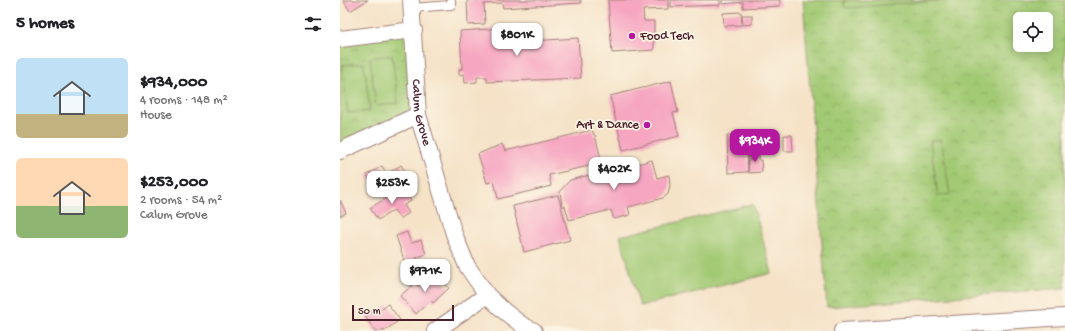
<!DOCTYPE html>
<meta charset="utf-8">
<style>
body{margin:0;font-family:"Gochi Hand",sans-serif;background:#f6f6f6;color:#202124;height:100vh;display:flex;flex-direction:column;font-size:15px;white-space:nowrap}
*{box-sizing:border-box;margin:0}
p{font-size:13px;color:#757577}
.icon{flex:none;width:22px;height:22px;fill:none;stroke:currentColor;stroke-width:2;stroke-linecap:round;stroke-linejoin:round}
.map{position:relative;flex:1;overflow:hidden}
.side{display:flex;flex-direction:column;background:#fff;width:340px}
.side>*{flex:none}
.buttons{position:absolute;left:673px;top:12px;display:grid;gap:8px}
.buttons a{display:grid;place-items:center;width:40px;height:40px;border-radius:6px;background:#fff;box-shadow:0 2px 10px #0003;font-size:20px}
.scale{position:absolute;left:12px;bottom:10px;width:102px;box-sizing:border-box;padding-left:4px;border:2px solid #4a1f2b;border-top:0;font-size:11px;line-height:14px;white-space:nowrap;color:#4a1f2b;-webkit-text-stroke:3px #fcf5e5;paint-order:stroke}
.price{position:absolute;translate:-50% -34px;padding:0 9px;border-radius:8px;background:#fff;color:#222;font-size:13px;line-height:26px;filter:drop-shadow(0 1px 2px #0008)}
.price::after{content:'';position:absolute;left:50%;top:24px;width:12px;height:9px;margin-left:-6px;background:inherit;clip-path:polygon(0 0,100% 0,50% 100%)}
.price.active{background:#b5179e;color:#fff}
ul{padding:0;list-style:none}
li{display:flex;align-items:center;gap:12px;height:100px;padding:0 16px}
li span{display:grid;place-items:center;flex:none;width:112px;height:80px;border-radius:6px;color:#555}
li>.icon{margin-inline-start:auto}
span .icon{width:48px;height:48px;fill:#fffc;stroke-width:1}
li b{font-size:17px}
h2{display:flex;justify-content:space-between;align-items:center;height:48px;padding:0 16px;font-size:17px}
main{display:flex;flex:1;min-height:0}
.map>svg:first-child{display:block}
.park{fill:url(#park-crowns);stroke:#76744f;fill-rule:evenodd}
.pitch{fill:#a2c973;stroke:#76744f}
.building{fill:#f6a6c1}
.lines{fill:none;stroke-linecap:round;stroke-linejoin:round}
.lane-casing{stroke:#a08079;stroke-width:10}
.street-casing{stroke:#a08079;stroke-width:18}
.lane{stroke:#fff;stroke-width:8}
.street{stroke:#fff;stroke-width:16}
.poi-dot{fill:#b5179e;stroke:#fcf5e5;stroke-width:1.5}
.labels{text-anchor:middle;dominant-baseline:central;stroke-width:3.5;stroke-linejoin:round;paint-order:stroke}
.poi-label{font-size:13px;fill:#4a1f2b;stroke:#fcf5e5;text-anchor:start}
.street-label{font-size:13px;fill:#4a1f2b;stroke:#fcf5e5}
</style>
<main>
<section class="side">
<h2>5 homes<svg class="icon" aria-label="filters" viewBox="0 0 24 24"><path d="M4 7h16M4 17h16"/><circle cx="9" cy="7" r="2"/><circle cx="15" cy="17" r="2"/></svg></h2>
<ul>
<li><span style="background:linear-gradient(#bfe0f5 70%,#c2b280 0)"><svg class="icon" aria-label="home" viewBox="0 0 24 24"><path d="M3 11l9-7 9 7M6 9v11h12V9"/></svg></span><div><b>$934,000</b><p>4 rooms · 148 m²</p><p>House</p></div></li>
<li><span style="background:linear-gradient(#ffd9b3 60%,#8fb573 0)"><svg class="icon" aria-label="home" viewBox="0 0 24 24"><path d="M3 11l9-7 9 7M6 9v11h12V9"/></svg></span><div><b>$253,000</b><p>2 rooms · 54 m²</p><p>Calum Grove</p></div></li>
</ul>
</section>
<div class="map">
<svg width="725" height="331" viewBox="0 0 725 331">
<defs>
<pattern id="park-crowns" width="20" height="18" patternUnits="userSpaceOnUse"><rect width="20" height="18" fill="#a2c973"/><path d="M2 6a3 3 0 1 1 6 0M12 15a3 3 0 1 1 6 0" fill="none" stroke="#8dac64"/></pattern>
</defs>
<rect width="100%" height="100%" fill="#fcf5e5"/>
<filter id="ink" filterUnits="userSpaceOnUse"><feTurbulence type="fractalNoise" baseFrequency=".025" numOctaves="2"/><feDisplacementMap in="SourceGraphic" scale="8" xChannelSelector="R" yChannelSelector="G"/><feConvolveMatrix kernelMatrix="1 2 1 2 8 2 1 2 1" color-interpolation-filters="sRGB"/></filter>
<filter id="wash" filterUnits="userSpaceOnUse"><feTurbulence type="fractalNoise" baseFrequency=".012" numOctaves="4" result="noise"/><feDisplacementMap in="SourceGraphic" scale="16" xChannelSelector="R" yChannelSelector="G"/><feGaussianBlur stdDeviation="0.9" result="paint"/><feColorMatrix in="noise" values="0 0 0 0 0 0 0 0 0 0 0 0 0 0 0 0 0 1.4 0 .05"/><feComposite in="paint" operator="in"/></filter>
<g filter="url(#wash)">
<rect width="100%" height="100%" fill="#f5e2c7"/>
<g class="park">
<path d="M463 0H725V288L487 307ZM680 19H706V45H680Z"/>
<path d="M70 33 74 113 0 147V41Z"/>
</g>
<g class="pitch">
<path d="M504 0H607L505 8Z"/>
<path d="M52 55 58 103 36 106 30 58Z"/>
<path d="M24 63 30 111 8 113 2 65Z"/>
<path d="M601 140 610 194 598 196 590 141Z"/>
<path d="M413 204 432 273 300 306 280 236Z"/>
</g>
<g id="blocks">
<g class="building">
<path d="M3 0H28L10 11Z"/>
<path d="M127 0H241V3L163 8 162 3 144 4 145 24 128 25Z"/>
<path d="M268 0H328V9L303 10 304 21H314V50L272 53Z"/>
<path d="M331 0H380V5L331 7Z"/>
<path d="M382 0H440V6L403 8V2L382 4Z"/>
<path d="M401 12 402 25 384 26 383 13Z"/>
<path d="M402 15H412V24L403 25Z"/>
<path d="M165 28V33L175 32 176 42 238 38 241 78 147 82V77H137V82L125 83 124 74 119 75V69H122L120 31Z"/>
<path d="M331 81 338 112 333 113 339 136 283 150 270 96Z"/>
<path d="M252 130 254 135H255L262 163 209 175 211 186 158 199 154 181 147 183 138 154 162 144 165 151Z"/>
<path d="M418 132 419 151 408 152 407 133Z"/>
<path d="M387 135H406L408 172 388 173Z"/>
<path d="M444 135H452L453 151H444Z"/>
<path d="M408 153H419V160H421L422 172 409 173 408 161 415 160H409Z"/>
<path d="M312 160 317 178 329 175 330 185 328 194 323 198 288 207 290 215 274 219 271 210 229 220 225 206H222L220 191 230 180 266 171 264 163 272 161 274 170Z"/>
<path d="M61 165 67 175 37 193 27 175 42 166 47 174Z"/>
<path d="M63 188 71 201 64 205 69 213 60 219 54 210 38 220 30 208Z"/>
<path d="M218 195 230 240 184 252 173 206Z"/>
<path d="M0 200 6 213 0 216Z"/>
<path d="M67 232 71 243 81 240 86 254 76 258 78 261 66 266 56 236Z"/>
<path d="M94 272 109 288 93 303 91 300 76 314 60 296 75 283 78 286Z"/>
<path d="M48 304 60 320 44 331H35L25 316 31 311 33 314Z"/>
</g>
</g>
</g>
<g filter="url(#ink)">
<use href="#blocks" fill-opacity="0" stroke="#a08079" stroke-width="1"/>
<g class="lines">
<g class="lane-casing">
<path id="lane" d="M72 8 111 5V0"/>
</g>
<g class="street-casing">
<g id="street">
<path id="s1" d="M71 0 78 115 114 234 127 266 147 295 164 311 182 325 194 331"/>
<path d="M0 39 74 30"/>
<path d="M0 151 78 115"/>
<path d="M95 331 147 295"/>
<path d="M502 331 725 317"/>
</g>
</g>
<use href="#lane" class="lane"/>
<use href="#street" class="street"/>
</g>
</g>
<g class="poi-dot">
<circle cx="292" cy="36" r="4"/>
<circle cx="307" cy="125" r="4"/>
</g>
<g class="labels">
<g class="poi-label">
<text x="300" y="36">Food Tech</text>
<text x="299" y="125" text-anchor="end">Art &amp; Dance</text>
</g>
<g class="street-label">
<text stroke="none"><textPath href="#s1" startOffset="113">Calum Grove</textPath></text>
</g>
</g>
</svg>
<div class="buttons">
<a><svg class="icon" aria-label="locate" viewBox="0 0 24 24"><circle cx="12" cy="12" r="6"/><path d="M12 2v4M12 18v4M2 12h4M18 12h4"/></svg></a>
</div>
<div class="scale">50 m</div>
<b class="price" style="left:177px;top:57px">$801K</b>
<b class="price active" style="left:415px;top:163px">$934K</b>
<b class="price" style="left:274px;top:191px">$402K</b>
<b class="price" style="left:52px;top:205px">$253K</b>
<b class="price" style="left:85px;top:293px">$971K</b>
</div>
</main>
